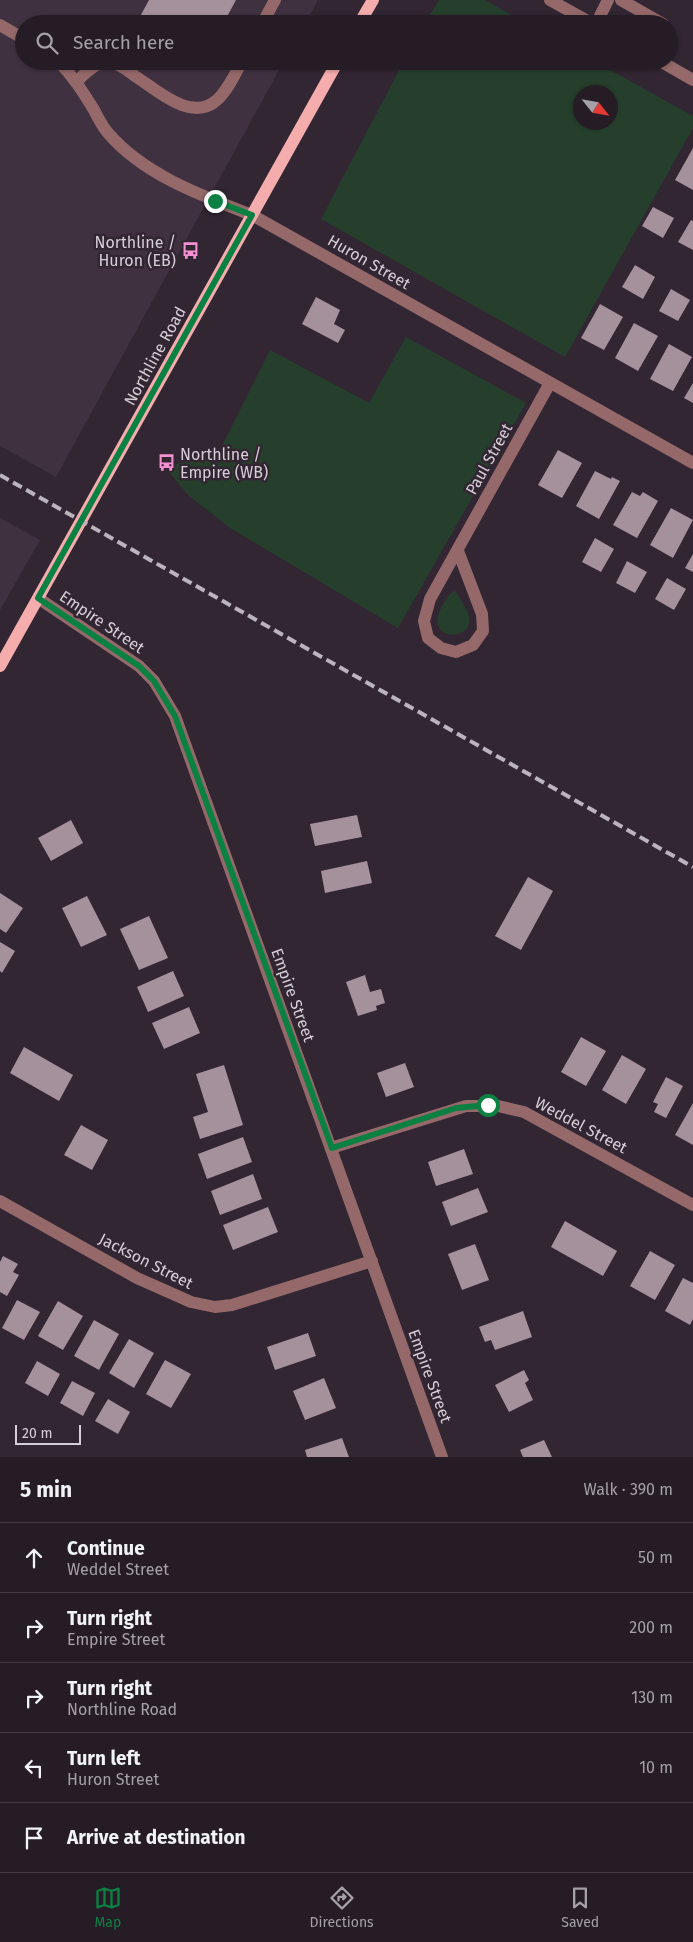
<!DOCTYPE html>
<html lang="en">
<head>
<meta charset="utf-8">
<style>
	:root { --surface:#261c26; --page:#2e252e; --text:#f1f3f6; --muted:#a4a1a7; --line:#423a43; --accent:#0b8043 }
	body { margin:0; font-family:"Fira Sans",sans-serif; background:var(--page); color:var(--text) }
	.compass { position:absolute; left:573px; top:85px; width:45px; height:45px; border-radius:50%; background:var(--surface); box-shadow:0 1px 4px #0004; rotate:121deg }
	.scale { position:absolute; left:15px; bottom:12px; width:66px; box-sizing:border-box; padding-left:5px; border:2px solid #d6cfd7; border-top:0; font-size:14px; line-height:18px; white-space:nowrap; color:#d6cfd7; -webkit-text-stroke:4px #322633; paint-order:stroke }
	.stop { position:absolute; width:15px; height:15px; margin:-11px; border:4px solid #0b8043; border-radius:50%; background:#fff }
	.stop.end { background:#0b8043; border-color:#fff; box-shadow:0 1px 5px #0008 }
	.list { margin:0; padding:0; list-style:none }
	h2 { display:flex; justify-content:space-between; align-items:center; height:65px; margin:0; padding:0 20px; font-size:21px }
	h2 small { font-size:16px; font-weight:400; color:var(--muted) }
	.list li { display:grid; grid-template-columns:32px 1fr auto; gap:15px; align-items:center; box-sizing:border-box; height:70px; padding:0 20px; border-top:1px solid var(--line) }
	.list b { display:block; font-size:19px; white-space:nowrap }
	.list p { margin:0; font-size:16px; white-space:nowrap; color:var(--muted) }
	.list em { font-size:16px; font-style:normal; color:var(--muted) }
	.icon { flex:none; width:28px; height:28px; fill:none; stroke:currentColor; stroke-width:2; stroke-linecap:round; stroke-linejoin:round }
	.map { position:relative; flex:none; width:693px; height:1457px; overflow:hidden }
	.search { position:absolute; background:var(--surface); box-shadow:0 1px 4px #0004; left:15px; right:15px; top:15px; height:55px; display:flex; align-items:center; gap:12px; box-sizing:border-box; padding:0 18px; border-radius:28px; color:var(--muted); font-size:19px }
	.sheet { height:415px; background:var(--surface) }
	nav { display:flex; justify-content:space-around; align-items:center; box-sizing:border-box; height:70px; border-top:1px solid var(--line); background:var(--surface); font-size:14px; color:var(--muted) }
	nav a { display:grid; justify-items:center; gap:2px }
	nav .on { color:var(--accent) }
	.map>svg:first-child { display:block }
	.built { fill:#403141 }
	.green { fill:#263f2c; fill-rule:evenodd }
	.building { fill:#a5919c }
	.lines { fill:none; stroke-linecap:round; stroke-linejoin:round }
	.minor { stroke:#95696a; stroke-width:12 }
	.major { stroke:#f4acad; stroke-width:12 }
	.rail { stroke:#bcb4bd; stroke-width:4; stroke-dasharray:10 5; stroke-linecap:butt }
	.route { stroke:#0b8043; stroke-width:6 }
	.labels { text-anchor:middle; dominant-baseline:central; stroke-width:5; stroke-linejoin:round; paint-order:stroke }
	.poi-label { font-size:16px; fill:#d6cfd7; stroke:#322633; text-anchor:end }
	.street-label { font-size:16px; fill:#d6cfd7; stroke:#322633 }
</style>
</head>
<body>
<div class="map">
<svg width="693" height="1457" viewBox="0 0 693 1457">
	<rect width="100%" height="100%" fill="#322633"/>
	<g class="built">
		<path d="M0,0H318L305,24H24V61H284L56,477L0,446Z"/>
		<path d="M0,518L40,540L0,610Z"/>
	</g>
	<g class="green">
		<path d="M439,0H485L527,24H424Z"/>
		<path d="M404,61H594L693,116V128L565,357L321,219ZM610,92V122H580V92Z"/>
		<path d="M406,337L526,403L398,628L230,528L188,495L166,468L221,448L270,350L369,403Z"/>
		<path d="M454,591L456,592C460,599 465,606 468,613C479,643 421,643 442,606C446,601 448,594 454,591Z"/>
	</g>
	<g class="building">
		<path d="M149,0H236L223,24H136Z"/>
		<path d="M693,148V190L675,180Z"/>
		<path d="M653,207L674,218L663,238L642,226Z"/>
		<path d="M691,220L693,221V250L678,242Z"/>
		<path d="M635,265L655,277L643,299L622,287Z"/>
		<path d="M671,289L690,300L678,321L659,311Z"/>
		<path d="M316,297L340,310L334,324L345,330L338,343L302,324Z"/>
		<path d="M600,304L623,317L604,350L581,338Z"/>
		<path d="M634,323L658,336L638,371L615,358Z"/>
		<path d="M669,344L692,357L673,391L650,379Z"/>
		<path d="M693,383V403L684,398Z"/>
		<path d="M558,450L582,463L562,498L538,485Z"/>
		<path d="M595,471L611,479L612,477L620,481L599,519L576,506Z"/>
		<path d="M632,492L640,496L643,492L658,501L637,538L613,525Z"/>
		<path d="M671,508L693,520L673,558L650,545Z"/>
		<path d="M595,538L614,549L601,572L582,562Z"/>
		<path d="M693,554V572L685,568Z"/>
		<path d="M627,561L647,572L635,593L616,583Z"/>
		<path d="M667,578L686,589L674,610L655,599Z"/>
		<path d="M357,815L362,837L315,846L310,824Z"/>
		<path d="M71,820L83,843L51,861L38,838Z"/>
		<path d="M367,861L372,883L325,893L321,871Z"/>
		<path d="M528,877L553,891L521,950L495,936Z"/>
		<path d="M0,893L23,908L6,933L0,929Z"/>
		<path d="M87,896L107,935L81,947L62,908Z"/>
		<path d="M149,916L168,958L139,970L120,929Z"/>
		<path d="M0,942L15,951L2,973L0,971Z"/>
		<path d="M173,971L184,996L148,1012L137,987Z"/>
		<path d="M365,975L370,992L381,989L385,1003L376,1006L377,1010L358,1016L346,982Z"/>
		<path d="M189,1007L200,1033L164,1049L152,1023Z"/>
		<path d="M581,1037L606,1051L586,1086L561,1072Z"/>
		<path d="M24,1047L73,1075L59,1101L10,1073Z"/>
		<path d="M622,1055L646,1069L626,1104L602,1090Z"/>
		<path d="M405,1063L414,1087L386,1097L377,1073Z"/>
		<path d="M224,1065L243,1125L200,1139L193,1117L208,1112L196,1074Z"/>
		<path d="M666,1077L683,1086L666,1118L654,1112L658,1104L653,1102Z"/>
		<path d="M693,1103V1145L675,1135Z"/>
		<path d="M81,1125L108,1140L92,1170L64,1155Z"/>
		<path d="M243,1137L252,1162L207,1179L198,1154Z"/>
		<path d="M464,1149L473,1174L436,1186L428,1162Z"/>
		<path d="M253,1174L262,1199L220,1215L211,1191Z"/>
		<path d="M478,1188L488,1212L451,1226L442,1202Z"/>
		<path d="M268,1207L278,1232L233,1250L223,1225Z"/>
		<path d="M565,1221L617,1251L603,1276L551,1247Z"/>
		<path d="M475,1244L489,1280L462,1290L448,1254Z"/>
		<path d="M650,1251L675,1265L655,1300L630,1286Z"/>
		<path d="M3,1256L18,1264L13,1272L19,1275L7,1296L0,1292V1262Z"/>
		<path d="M683,1278L693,1283V1319L690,1325L665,1311Z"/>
		<path d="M17,1300L40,1312L24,1340L2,1328Z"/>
		<path d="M58,1301L83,1316L63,1350L38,1336Z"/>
		<path d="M523,1311L532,1337L495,1350L491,1340L485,1342L479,1327Z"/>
		<path d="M94,1320L119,1334L99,1370L74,1356Z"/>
		<path d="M308,1333L316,1356L275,1370L267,1347Z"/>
		<path d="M129,1339L154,1353L134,1388L109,1373Z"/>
		<path d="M165,1360L191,1374L171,1408L146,1394Z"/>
		<path d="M37,1361L60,1374L48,1396L25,1383Z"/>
		<path d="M524,1370L529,1380L525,1383L533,1400L509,1412L495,1385Z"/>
		<path d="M324,1378L336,1408L305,1420L293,1391Z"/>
		<path d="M72,1381L95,1393L83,1416L60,1403Z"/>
		<path d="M108,1399L130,1412L118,1434L95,1421Z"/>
		<path d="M342,1438L349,1457H307L305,1450Z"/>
		<path d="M544,1440L552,1457H523L520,1450Z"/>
	</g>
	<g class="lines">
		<g class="minor">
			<path d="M550,0L593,24"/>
			<path d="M621,0L663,24"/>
			<path d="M262,24L275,0"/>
			<path d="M596,24L608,0"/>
			<path d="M0,25L24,39"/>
			<path d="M58,61C73,76 83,92 94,110C98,118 102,126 108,133C144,175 202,196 252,215L693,463"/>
			<path d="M660,61L693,80"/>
			<path d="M76,82C85,74 95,62 108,62C118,62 128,71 135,76C157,90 191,123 217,100C228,90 235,74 242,61"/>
			<path d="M458,551L482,614L483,631L473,645L456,652L441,648L428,638L424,621L430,599L550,383"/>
			<path d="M38,598L139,666L154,681L175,716L442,1457"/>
			<path d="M331,1148L466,1106H498L524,1112L693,1205"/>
			<path d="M0,1201L137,1278L191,1302L215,1307L232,1305L372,1261"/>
		</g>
		<g class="major">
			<path d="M359,24L373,0"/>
			<path d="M0,666L338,61"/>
		</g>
		<path class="rail" d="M0,475L693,867"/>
	</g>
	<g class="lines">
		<path class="route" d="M215,201L252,215L38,598L139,666L154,681L175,716L332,1148L456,1108L488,1105"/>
	</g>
	<defs>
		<symbol id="bus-bare" viewBox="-9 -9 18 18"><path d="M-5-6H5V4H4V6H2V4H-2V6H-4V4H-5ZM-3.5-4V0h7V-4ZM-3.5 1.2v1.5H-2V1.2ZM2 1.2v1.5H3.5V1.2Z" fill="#f591d3" stroke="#322633" stroke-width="2.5" paint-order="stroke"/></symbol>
	</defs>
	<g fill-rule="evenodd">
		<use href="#bus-bare" x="178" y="238" width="25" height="25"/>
		<use href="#bus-bare" x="154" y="450" width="25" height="25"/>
	</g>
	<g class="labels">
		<g class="poi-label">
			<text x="176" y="242">Northline /<tspan x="176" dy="18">Huron (EB)</tspan></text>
			<text x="180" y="454" text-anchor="start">Northline /<tspan x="180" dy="18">Empire (WB)</tspan></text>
		</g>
		<g class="street-label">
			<text transform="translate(369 262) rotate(30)">Huron Street</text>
			<text transform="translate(155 356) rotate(-61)">Northline Road</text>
			<text transform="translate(489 459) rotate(-61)">Paul Street</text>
			<text transform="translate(102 622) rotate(34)">Empire Street</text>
			<text transform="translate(293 995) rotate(70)">Empire Street</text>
			<text transform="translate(581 1125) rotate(28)">Weddel Street</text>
			<text transform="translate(146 1261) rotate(27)">Jackson Street</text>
			<text transform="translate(430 1376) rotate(70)">Empire Street</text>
		</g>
	</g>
</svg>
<svg class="compass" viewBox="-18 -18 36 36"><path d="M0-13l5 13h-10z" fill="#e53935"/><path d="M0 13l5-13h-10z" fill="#a4a1a7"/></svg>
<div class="scale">20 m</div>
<div class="stop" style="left:488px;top:1105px"></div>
<div class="stop end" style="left:215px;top:201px"></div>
<div class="search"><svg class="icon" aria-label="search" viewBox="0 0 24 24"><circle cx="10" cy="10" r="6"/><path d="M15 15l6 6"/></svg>Search here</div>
</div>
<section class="sheet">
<h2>5 min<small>Walk · 390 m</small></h2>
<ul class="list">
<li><svg class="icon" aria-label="ahead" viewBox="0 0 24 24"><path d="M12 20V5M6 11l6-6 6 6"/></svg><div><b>Continue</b><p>Weddel Street</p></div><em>50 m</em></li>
<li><svg class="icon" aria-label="right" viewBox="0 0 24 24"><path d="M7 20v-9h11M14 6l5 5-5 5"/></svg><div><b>Turn right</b><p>Empire Street</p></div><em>200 m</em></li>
<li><svg class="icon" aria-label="right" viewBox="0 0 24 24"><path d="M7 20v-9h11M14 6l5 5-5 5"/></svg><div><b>Turn right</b><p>Northline Road</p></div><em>130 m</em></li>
<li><svg class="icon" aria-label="left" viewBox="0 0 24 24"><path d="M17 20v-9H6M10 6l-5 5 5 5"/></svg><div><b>Turn left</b><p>Huron Street</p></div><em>10 m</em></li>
<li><svg class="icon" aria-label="arrive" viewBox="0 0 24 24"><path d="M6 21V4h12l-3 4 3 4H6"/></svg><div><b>Arrive at destination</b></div></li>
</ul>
</section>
<nav>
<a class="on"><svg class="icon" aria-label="map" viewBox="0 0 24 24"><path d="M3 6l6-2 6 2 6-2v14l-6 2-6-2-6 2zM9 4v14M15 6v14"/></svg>Map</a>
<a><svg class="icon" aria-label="directions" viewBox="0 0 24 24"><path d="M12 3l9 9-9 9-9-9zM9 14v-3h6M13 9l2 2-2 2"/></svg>Directions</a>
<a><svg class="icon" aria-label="saved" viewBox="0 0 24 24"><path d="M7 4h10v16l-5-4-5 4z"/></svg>Saved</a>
</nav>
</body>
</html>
